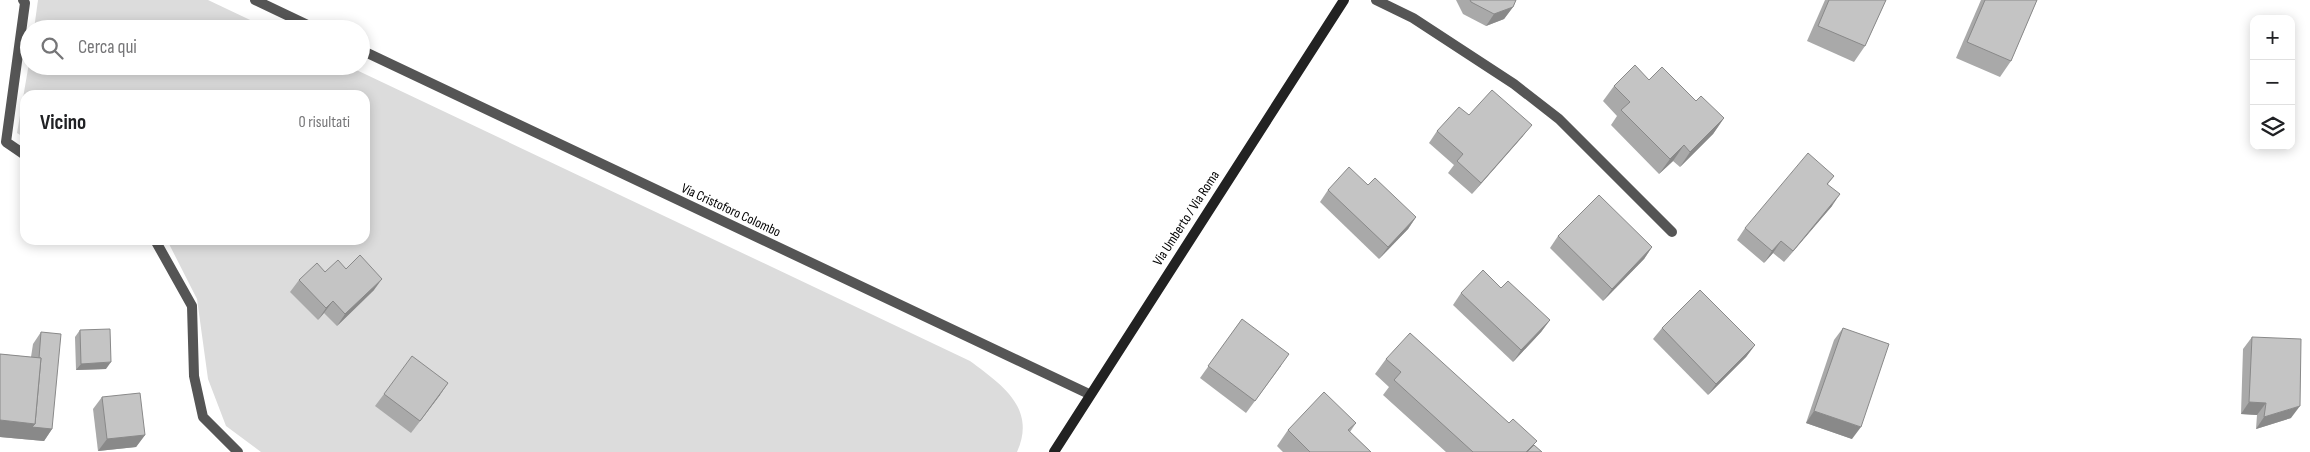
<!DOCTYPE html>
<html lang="it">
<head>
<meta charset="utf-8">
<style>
	:root { --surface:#fff; --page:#f6f6f6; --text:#202124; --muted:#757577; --line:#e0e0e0 }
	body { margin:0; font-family:"Sofia Sans Condensed",sans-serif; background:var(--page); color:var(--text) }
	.controls { position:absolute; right:15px; top:15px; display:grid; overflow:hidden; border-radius:10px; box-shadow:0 2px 12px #0003 }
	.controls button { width:45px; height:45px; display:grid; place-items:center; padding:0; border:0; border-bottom:1px solid var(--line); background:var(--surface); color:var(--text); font:25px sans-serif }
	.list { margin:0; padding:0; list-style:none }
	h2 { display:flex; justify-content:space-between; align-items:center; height:65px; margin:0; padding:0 20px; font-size:21px }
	h2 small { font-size:16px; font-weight:400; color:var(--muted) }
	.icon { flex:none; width:28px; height:28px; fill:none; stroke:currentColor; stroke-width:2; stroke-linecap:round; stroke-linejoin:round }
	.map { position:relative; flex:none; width:2310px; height:452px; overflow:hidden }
	.search { position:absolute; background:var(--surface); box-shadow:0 2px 12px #0003; left:20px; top:20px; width:350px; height:55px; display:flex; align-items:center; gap:12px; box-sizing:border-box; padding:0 18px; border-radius:28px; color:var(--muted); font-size:19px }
	.panel { position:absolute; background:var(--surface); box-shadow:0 2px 12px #0003; left:20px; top:90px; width:350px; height:155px; border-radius:15px }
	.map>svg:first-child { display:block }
	.grass { fill:#dcdcdc }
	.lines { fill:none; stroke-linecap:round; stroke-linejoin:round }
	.service { stroke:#555; stroke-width:10 }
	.minor { stroke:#555; stroke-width:10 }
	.tertiary { stroke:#555; stroke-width:10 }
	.secondary { stroke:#222; stroke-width:10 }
	.wall { fill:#a9a9a9 }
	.shaded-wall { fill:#898989 }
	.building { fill:#c4c4c4; stroke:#898989 }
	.labels { text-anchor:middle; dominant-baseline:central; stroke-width:4; stroke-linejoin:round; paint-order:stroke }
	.street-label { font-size:14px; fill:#000; stroke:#fff }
</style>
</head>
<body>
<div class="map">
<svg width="2310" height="452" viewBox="0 0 2310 452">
	<rect width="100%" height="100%" fill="#fff"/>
	<g class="grass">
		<path d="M38,0H208L269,29H34Z"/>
		<path d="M29,63V66H348L970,361C1001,384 1037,408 1017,452H261L226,426L208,379L197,299L167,240H365V95H25V138L17,133Z"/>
	</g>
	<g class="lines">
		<path class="service" d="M1376,0L1413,18L1514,84L1559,119L1672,232"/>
		<g class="minor">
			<path d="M23,0L25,3L6,142L25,155"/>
			<path d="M155,240L192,306L194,376L203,417L238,452"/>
		</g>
		<g class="tertiary">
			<path d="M255,0L316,29"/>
			<path d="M361,50L1089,394"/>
		</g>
		<path class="secondary" d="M1054,452L1344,0"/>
	</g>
	<g class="wall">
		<path d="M1456,0H1516L1513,7L1504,19L1486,26L1463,14Z"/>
		<path d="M1825,0H1886L1865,46L1854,62L1807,41Z"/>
		<path d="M1981,0H2037L2011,61L2000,77L1956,58Z"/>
		<path d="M1649,80L1696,101L1724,118L1713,134L1680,167L1673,161L1659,174L1611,125L1617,116L1603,101L1614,86Z"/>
		<path d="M1469,115L1523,136L1472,194L1448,173L1454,165L1429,143L1437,131Z"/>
		<path d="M1834,176L1828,184L1832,206L1784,262L1773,253L1764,263L1737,240L1745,228Z"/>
		<path d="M1368,185L1416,217L1408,229L1379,259L1320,202L1328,190Z"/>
		<path d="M1558,236L1652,247L1644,259L1603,301L1550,248Z"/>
		<path d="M346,269L374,290L337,326L324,313L318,320L290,292L299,280L325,272Z"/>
		<path d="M1501,288L1550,320L1541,332L1513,362L1453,305L1461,293Z"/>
		<path d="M1242,319L1281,366L1246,413L1200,378Z"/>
		<path d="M1662,328L1755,345L1746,357L1708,395L1653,339Z"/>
		<path d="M1843,328L1852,439L1806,423L1834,340Z"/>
		<path d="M80,330L106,369L76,370L75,337Z"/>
		<path d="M41,332L52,429L44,441L0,437V354L31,357L33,344Z"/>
		<path d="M2252,337L2291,418L2256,429L2257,415L2241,414L2243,349Z"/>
		<path d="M1386,359L1509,423L1542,452H1446L1383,395L1389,387L1375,374Z"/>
		<path d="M384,394L440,395L411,433L375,406Z"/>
		<path d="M102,397L145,435L136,447L98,451L93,409Z"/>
		<path d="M1356,423L1350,432L1371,452H1283L1277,446L1288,430Z"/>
	</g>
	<g class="shaded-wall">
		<path d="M1513,7L1504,19L1486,26L1494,14Z"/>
		<path d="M1724,118L1713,134L1680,167L1690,152Z"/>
		<path d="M1532,125L1523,136L1472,194L1481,183Z"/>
		<path d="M1684,145L1673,161L1659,174L1670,159Z"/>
		<path d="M1840,194L1832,206L1784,262L1793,251Z"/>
		<path d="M1416,217L1408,229L1379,259L1388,247Z"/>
		<path d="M1781,241L1773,253L1764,263L1772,251Z"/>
		<path d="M1652,247L1644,259L1603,301L1612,289Z"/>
		<path d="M382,279L374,290L337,326L345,314Z"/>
		<path d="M333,301L324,313L318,320L326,308Z"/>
		<path d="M1550,320L1541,332L1513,362L1521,350Z"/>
		<path d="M1755,345L1746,357L1708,395L1716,384Z"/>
		<path d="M111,362L106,369L76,370L81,364Z"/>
		<path d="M448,383L440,395L411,433L420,421Z"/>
		<path d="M2249,402L2266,403L2257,415L2241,414Z"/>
		<path d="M2300,406L2291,418L2256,429L2264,417Z"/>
		<path d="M1814,411L1861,427L1852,439L1806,423Z"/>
		<path d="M0,420L35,424L52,429L44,441L0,437Z"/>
		<path d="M145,435L136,447L98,451L107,439Z"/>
	</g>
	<g class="building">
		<path d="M1470,0H1516L1513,7L1494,14L1471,2Z"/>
		<path d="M1829,0H1886L1865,46L1818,26Z"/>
		<path d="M1985,0H2037L2011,61L1967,42Z"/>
		<path d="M1635,65L1649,80L1662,67L1696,101L1701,96L1724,118L1690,152L1684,145L1670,159L1621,110L1630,102L1614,86Z"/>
		<path d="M1492,90L1532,125L1481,183L1457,161L1463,154L1437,131L1459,107L1469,115Z"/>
		<path d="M1808,153L1834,176L1827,184L1840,194L1793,251L1781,241L1772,251L1745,228Z"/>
		<path d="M1349,167L1368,185L1375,178L1416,217L1388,247L1328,190Z"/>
		<path d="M1599,195L1652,247L1612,289L1558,236Z"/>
		<path d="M360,255L382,279L345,314L333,301L326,308L299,280L317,263L325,272L338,260L346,269Z"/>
		<path d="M1483,270L1501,288L1508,281L1550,320L1521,350L1461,293Z"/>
		<path d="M1700,290L1755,345L1716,384L1662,328Z"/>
		<path d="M1242,319L1289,354L1255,401L1208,366Z"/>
		<path d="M1843,328L1889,344L1861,427L1814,411Z"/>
		<path d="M110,329L111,362L81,364L80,330Z"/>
		<path d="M41,332L61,334L52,429L32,427L35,424L41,358H39Z"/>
		<path d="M1410,333L1509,423L1513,419L1537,441L1526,452H1473L1394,380L1401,372L1386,359Z"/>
		<path d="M2252,337L2301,339L2300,406L2264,417L2266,403L2249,402Z"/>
		<path d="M0,354L41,358L35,424L0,420Z"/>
		<path d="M412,356L448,383L420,421L384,394Z"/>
		<path d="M1324,392L1356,423L1348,430L1371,452H1310L1288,430Z"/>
		<path d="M140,393L145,435L107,439L102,397Z"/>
		<path d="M1534,445L1542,452H1527Z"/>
	</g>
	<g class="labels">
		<g class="street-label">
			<text transform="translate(731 210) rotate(25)">Via Cristoforo Colombo</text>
			<text transform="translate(1186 218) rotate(-57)">Via Umberto / Via Roma</text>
		</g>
	</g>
</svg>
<div class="controls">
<button>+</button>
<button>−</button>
<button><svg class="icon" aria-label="layers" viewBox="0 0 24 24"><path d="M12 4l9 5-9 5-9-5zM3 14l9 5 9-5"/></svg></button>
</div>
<div class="search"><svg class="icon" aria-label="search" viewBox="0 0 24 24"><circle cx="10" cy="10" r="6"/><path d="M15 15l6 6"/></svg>Cerca qui</div>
<section class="panel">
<h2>Vicino<small>0 risultati</small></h2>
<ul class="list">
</ul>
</section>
</div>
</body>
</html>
